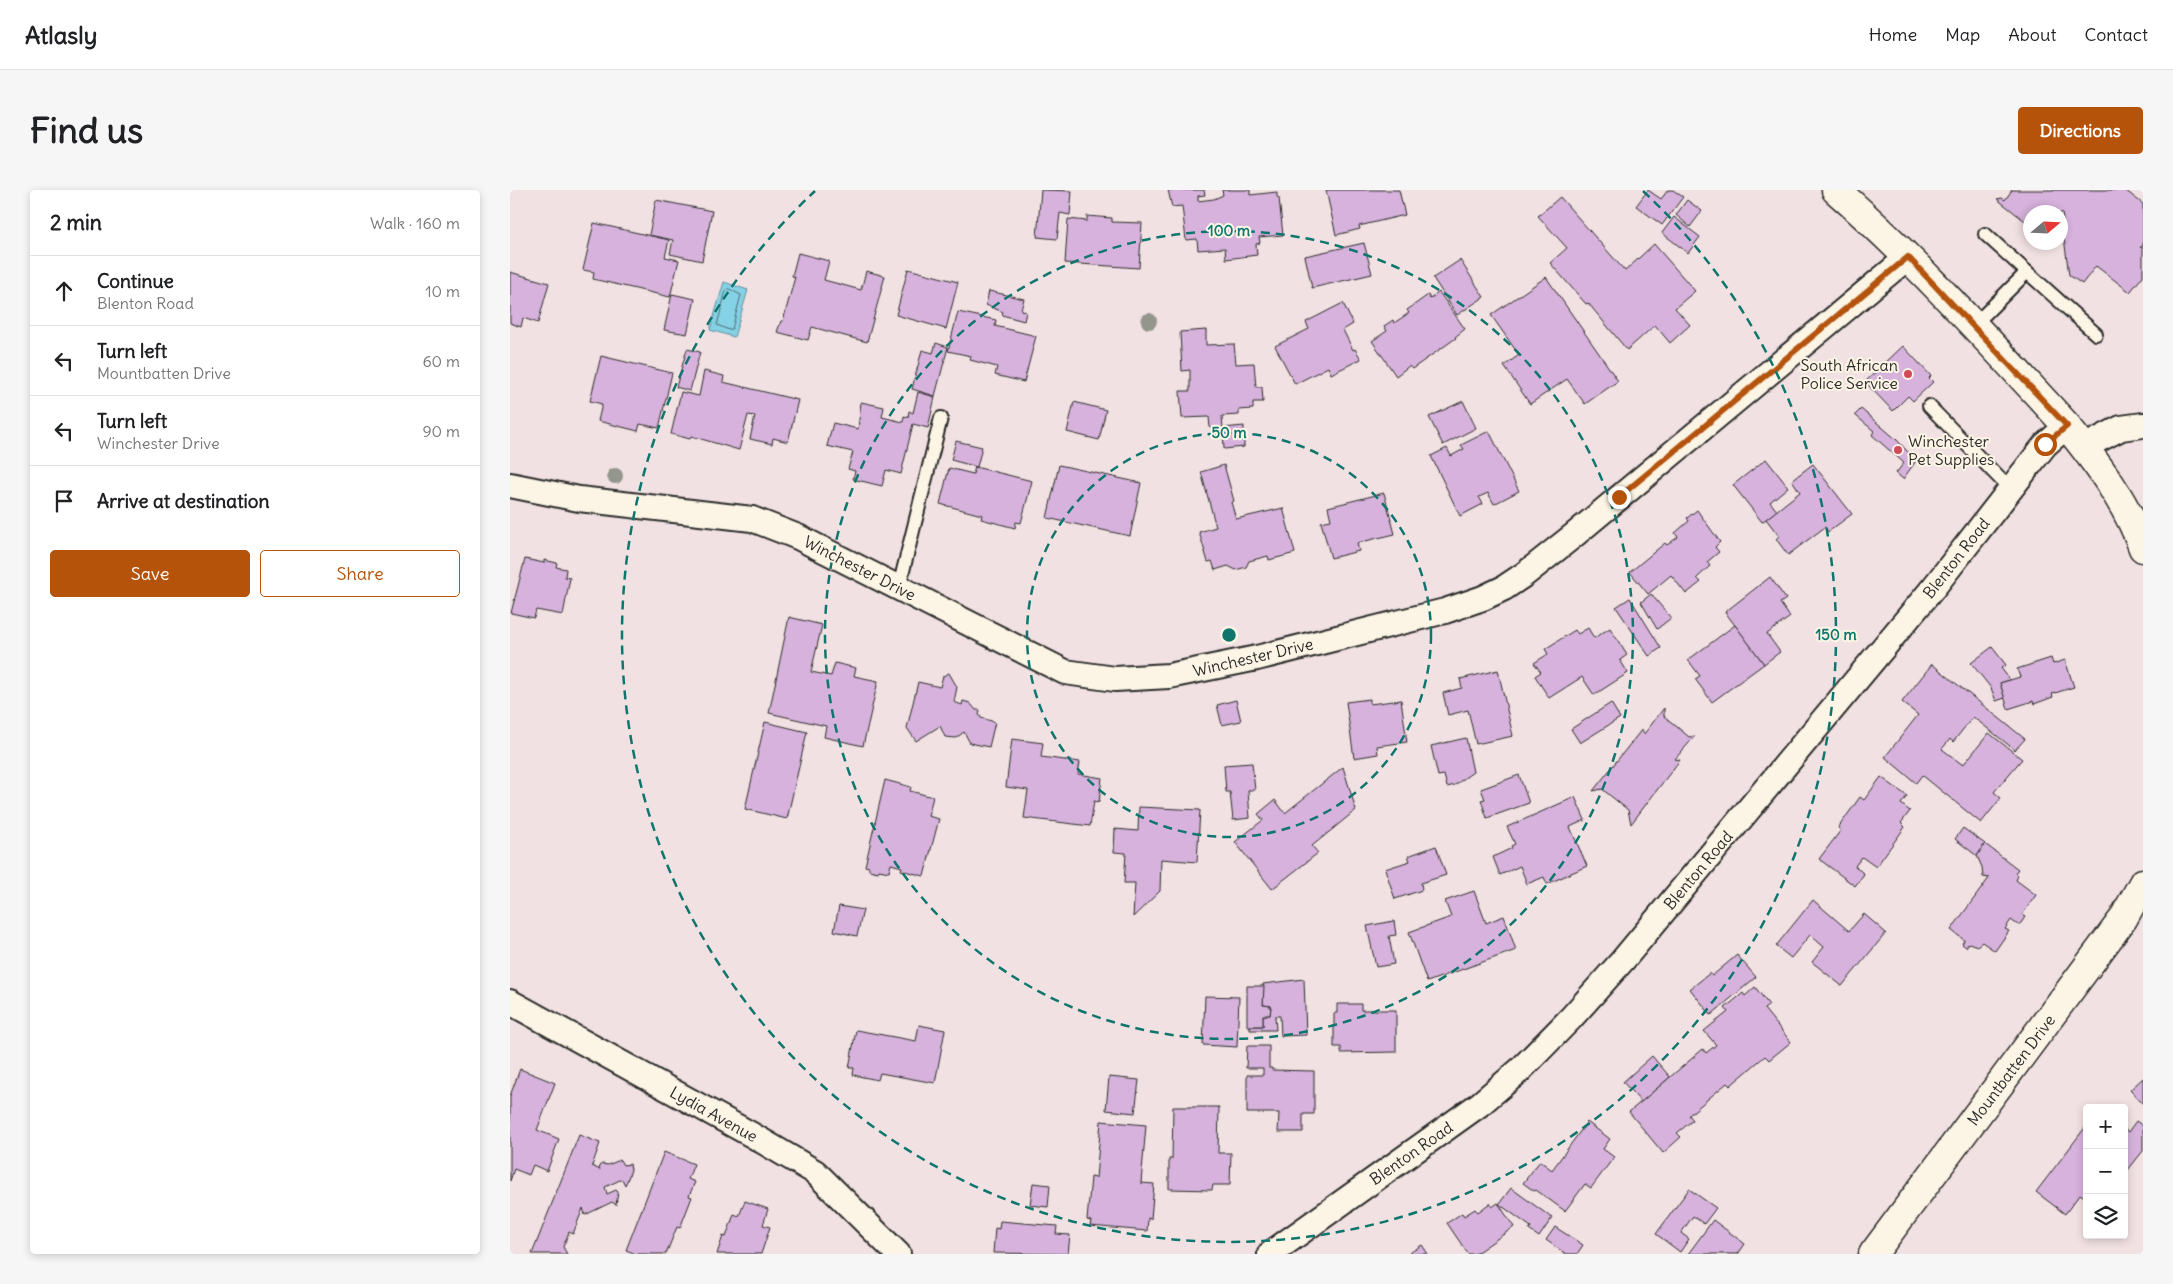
<!DOCTYPE html>
<html lang="en">
<head>
<meta charset="utf-8">
<style>
	:root { --surface:#fff; --page:#f6f6f6; --text:#202124; --muted:#757577; --line:#e0e0e0; --accent:#b45309 }
	body { margin:0; font-family:Delius,sans-serif; background:var(--page); color:var(--text) }
	.controls { position:absolute; right:15px; bottom:15px; display:grid; overflow:hidden; border-radius:5px; box-shadow:0 2px 8px #0003 }
	.controls button { width:45px; height:45px; display:grid; place-items:center; padding:0; border:0; border-bottom:1px solid var(--line); background:var(--surface); color:var(--text); font:25px sans-serif }
	.compass { position:absolute; left:1513px; top:15px; width:45px; height:45px; border-radius:50%; background:var(--surface); box-shadow:0 2px 8px #0003; rotate:71deg }
	.stop { position:absolute; width:15px; height:15px; margin:-11px; border:4px solid #b45309; border-radius:50%; background:#fff }
	.stop.end { background:#b45309; border-color:#fff; box-shadow:0 1px 5px #0008 }
	.list { margin:0; padding:0; list-style:none }
	h2 { display:flex; justify-content:space-between; align-items:center; height:65px; margin:0; padding:0 20px; font-size:21px }
	h2 small { font-size:16px; font-weight:400; color:var(--muted) }
	.list li { display:grid; grid-template-columns:32px 1fr auto; gap:15px; align-items:center; box-sizing:border-box; height:70px; padding:0 20px; border-top:1px solid var(--line) }
	.list b { display:block; font-size:19px; white-space:nowrap }
	.list p { margin:0; font-size:16px; white-space:nowrap; color:var(--muted) }
	.list em { font-size:16px; font-style:normal; color:var(--muted) }
	.actions { display:flex; gap:10px; padding:15px 20px }
	.actions a { flex:1; padding:11px 0; border:1px solid var(--accent); border-radius:5px; text-align:center; font-size:18px; color:var(--accent) }
	.actions .main { background:var(--accent); color:#fff }
	.icon { flex:none; width:28px; height:28px; fill:none; stroke:currentColor; stroke-width:2; stroke-linecap:round; stroke-linejoin:round }
	.map { position:relative; flex:none; width:1633px; height:1064px; overflow:hidden; border-radius:5px }
	header { display:flex; align-items:center; gap:30px; box-sizing:border-box; height:70px; padding:0 25px; background:var(--surface); border-bottom:1px solid var(--line) }
	header strong { font-size:24px }
	nav { display:flex; gap:28px; margin-inline-start:auto; font-size:18px }
	.intro { display:flex; align-items:center; justify-content:space-between; box-sizing:border-box; height:120px; padding:0 30px }
	h1 { margin:0; font-size:35px }
	.button { padding:12px 22px; border-radius:5px; background:var(--accent); color:#fff; font-size:18px; font-weight:700 }
	main { display:flex; gap:30px; padding:0 30px }
	aside { flex:1; background:var(--surface); border-radius:5px; box-shadow:0 2px 8px #0003 }
	.map>svg:first-child { display:block }
	.water { fill:#85d1e5; stroke:#618f9b }
	.lines { fill:none; stroke-linecap:round; stroke-linejoin:round }
	.shore { stroke:#4f6d75; stroke-width:1 }
	.building { fill:#d6b2dc; stroke:#2b2b2b }
	.service-casing { stroke:#2b2b2b; stroke-width:16 }
	.minor-casing { stroke:#2b2b2b; stroke-width:28 }
	.secondary-casing { stroke:#2b2b2b; stroke-width:31 }
	.service { stroke:#fcf5e5; stroke-width:12 }
	.minor { stroke:#fcf5e5; stroke-width:24 }
	.secondary { stroke:#fcf5e5; stroke-width:28 }
	.tree { fill:#94968e }
	.route { stroke:#b45309; stroke-width:6 }
	.ring { fill:none; stroke:#0f766e; stroke-width:2.5; stroke-dasharray:9 6 }
	.poi-dot { fill:#d1495b; stroke:#fcf5e5; stroke-width:2 }
	.labels { text-anchor:middle; dominant-baseline:central; stroke-width:4; stroke-linejoin:round; paint-order:stroke }
	.poi-label { font-size:16px; fill:#2b2b2b; stroke:#fcf5e5; text-anchor:end }
	.street-label { font-size:16px; fill:#2b2b2b; stroke:#fcf5e5 }
	.centre { fill:#0f766e; stroke:#fcf5e5; stroke-width:2.5 }
	.ring-label { font-size:15px; text-anchor:middle; font-weight:bold; fill:#0f766e; stroke:#fcf5e5; stroke-width:4; stroke-linejoin:round; paint-order:stroke }
</style>
</head>
<body>
<header>
<strong>Atlasly</strong>
<nav><a>Home</a><a>Map</a><a>About</a><a>Contact</a></nav>
</header>
<div class="intro"><h1>Find us</h1><a class="button">Directions</a></div>
<main>
<aside>
<h2>2 min<small>Walk · 160 m</small></h2>
<ul class="list">
<li><svg class="icon" aria-label="ahead" viewBox="0 0 24 24"><path d="M12 20V5M6 11l6-6 6 6"/></svg><div><b>Continue</b><p>Blenton Road</p></div><em>10 m</em></li>
<li><svg class="icon" aria-label="left" viewBox="0 0 24 24"><path d="M17 20v-9H6M10 6l-5 5 5 5"/></svg><div><b>Turn left</b><p>Mountbatten Drive</p></div><em>60 m</em></li>
<li><svg class="icon" aria-label="left" viewBox="0 0 24 24"><path d="M17 20v-9H6M10 6l-5 5 5 5"/></svg><div><b>Turn left</b><p>Winchester Drive</p></div><em>90 m</em></li>
<li><svg class="icon" aria-label="arrive" viewBox="0 0 24 24"><path d="M6 21V4h12l-3 4 3 4H6"/></svg><div><b>Arrive at destination</b></div></li>
</ul>
<div class="actions"><a class="main">Save</a><a>Share</a></div>
</aside>
<div class="map">
<svg width="1633" height="1064" viewBox="0 0 1633 1064">
	<rect width="100%" height="100%" fill="#f1e1e2"/>
	<filter id="ink" filterUnits="userSpaceOnUse"><feTurbulence type="fractalNoise" baseFrequency=".02" numOctaves="2"/><feDisplacementMap in="SourceGraphic" scale="10" xChannelSelector="R" yChannelSelector="G"/><feConvolveMatrix kernelMatrix="1 2 1 2 8 2 1 2 1" color-interpolation-filters="sRGB"/></filter>
	<g filter="url(#ink)">
		<path class="water" d="M214,92L238,100L224,147L200,140Z"/>
		<g class="lines">
			<path class="shore" d="M219,99L231,105L222,139L219,140L207,135L216,101Z"/>
		</g>
		<g class="building">
			<path d="M531,0L562,1L560,25L550,23L547,49L527,47Z"/>
			<path d="M658,0H694L695,5L688,6V11L704,9L713,5L712,0H740V5L767,2V7L769,8L773,45L749,47L750,53L746,54L747,65L716,69L715,58L688,60L687,49L676,50L672,16L662,17Z"/>
			<path d="M816,0H889L895,25L849,36L850,39L826,45Z"/>
			<path d="M1138,0L1151,9L1158,0H1163L1173,7L1152,35L1126,16Z"/>
			<path d="M1502,0H1615L1633,14V57H1630L1633,59V86L1620,102L1586,76L1572,94L1559,85L1554,48L1550,45V34L1553,31L1552,22L1550,24L1520,22V35L1487,9L1492,8L1495,10Z"/>
			<path d="M1050,7L1115,81L1144,54L1185,101L1165,118L1180,135L1160,153L1145,135L1117,160L1078,113L1076,114L1040,73L1057,58L1028,26Z"/>
			<path d="M146,10L202,21L192,71L160,64L163,50L139,45Z"/>
			<path d="M1177,10L1192,21L1180,37L1166,25Z"/>
			<path d="M577,26L602,28V32L632,33L629,78L555,73L558,29L577,31Z"/>
			<path d="M1164,27L1190,47L1178,63L1152,43Z"/>
			<path d="M84,33L159,50L155,67L169,70L160,107L83,89L84,82L73,80Z"/>
			<path d="M854,53L862,84L802,98L795,66Z"/>
			<path d="M288,63L319,71L314,90L351,100L356,81L375,86L357,152L302,137L298,150L267,142L271,131H273L285,87L282,86Z"/>
			<path d="M950,70L974,107L947,125L923,88Z"/>
			<path d="M398,79L448,92L436,139L386,125Z"/>
			<path d="M0,82L39,93L28,133L13,128L11,137L0,133Z"/>
			<path d="M1036,87L1108,191L1075,214L1057,189L1020,214L994,176L1009,165L981,125Z"/>
			<path d="M479,101L514,109L511,120L516,122L514,131L492,125L493,122L476,115Z"/>
			<path d="M929,102L955,139L945,147L946,148L902,179L899,176L886,186L862,151L877,141L874,136L883,130L884,133L899,123L897,120L918,105L920,109Z"/>
			<path d="M162,104L185,109L177,144L154,140Z"/>
			<path d="M833,113L843,134L833,140L843,160L845,159L851,169L821,184L818,177L785,194L765,156L799,139L796,132Z"/>
			<path d="M448,122L486,130L485,136L526,146L514,192L485,185L487,177L460,170L461,166L438,161Z"/>
			<path d="M696,140V155L724,154L726,174L744,173L746,197H752L753,212H743V219L729,220V225L712,226L713,238H700L699,227L672,228L670,201H680V180L672,181L670,142Z"/>
			<path d="M426,153L438,157L425,206L402,199L412,160L423,163Z"/>
			<path d="M1393,156L1421,186L1419,188L1423,192L1403,211L1398,206L1383,221L1355,192Z"/>
			<path d="M177,159L190,162L180,201L166,197Z"/>
			<path d="M91,166L162,183L149,238L130,234L128,241L88,231L92,214L80,211Z"/>
			<path d="M194,181L214,186L213,192L288,210L278,252L263,248L262,254L240,249L245,226L238,225L229,260L181,246L180,249L161,244L171,202L189,206Z"/>
			<path d="M408,202L425,207L418,238L403,234L391,284L376,280L372,296L343,289L345,281L338,279L343,262L317,256L323,233L348,239L351,212L374,217L372,227L393,232L394,226L398,227L399,221L403,223Z"/>
			<path d="M953,211L966,238L933,255L919,227Z"/>
			<path d="M564,212L596,220L589,250L557,242Z"/>
			<path d="M1351,219L1387,250L1406,271L1393,289L1386,283L1394,273L1362,245L1364,241L1345,225Z"/>
			<path d="M734,236V257L714,259L713,238Z"/>
			<path d="M979,241L1009,301L984,314L978,303L969,307L973,314L950,326L921,266L937,258L941,266L954,259L951,255Z"/>
			<path d="M446,251L472,257L467,277L441,270Z"/>
			<path d="M1256,269L1278,297L1260,312L1267,321L1252,332L1223,295Z"/>
			<path d="M1303,274L1342,324L1318,342L1315,337L1278,365L1266,349L1269,346L1256,329L1290,302L1282,290Z"/>
			<path d="M549,275L631,293L620,346L537,328Z"/>
			<path d="M714,275L724,311L721,312L726,329L773,318L785,363L759,370L758,366L739,371L736,377L726,380L718,376L705,380L702,371L698,372L689,342L706,337L691,282Z"/>
			<path d="M465,277L522,291L511,333L506,332L505,338L471,329L472,325L430,314L439,278L463,284Z"/>
			<path d="M874,303L885,344L847,353L849,361L821,368L811,332L821,330L818,317Z"/>
			<path d="M1187,320L1210,352L1205,357L1209,362L1197,372L1200,376L1187,388L1191,392L1176,404L1161,385L1138,404L1120,382L1155,353L1157,355L1168,347L1165,343L1179,331L1177,328Z"/>
			<path d="M15,369L34,373V370L47,373L46,377L56,379L55,387L60,388L53,425L26,420L24,428L1,423Z"/>
			<path d="M1260,387L1276,409L1270,413L1280,427L1257,444L1270,462L1254,474L1215,422Z"/>
			<path d="M1141,404L1161,428L1147,439L1131,412Z"/>
			<path d="M1120,408L1151,458L1139,466L1106,417Z"/>
			<path d="M279,427L312,435L301,482L321,486L325,473L346,478L344,486L368,491L353,556L314,547L316,536L259,523Z"/>
			<path d="M1225,435L1254,474L1202,512L1185,489L1190,486L1178,470Z"/>
			<path d="M1078,438L1084,448L1100,438L1117,465L1110,470L1118,483L1084,505L1072,487L1039,508L1025,486L1031,482L1024,473L1038,464L1035,459L1065,440L1068,444Z"/>
			<path d="M1482,457L1496,475L1491,478L1500,490L1490,493L1495,508L1486,511L1481,498L1461,473Z"/>
			<path d="M1541,468L1543,474L1555,470L1564,497L1542,504L1543,507L1524,514L1523,511L1498,519L1490,493L1510,487L1507,479Z"/>
			<path d="M1422,474L1515,549L1505,560L1463,527L1443,552L1440,549L1432,559L1453,575L1479,543L1512,569L1484,602L1491,608L1471,633L1412,585L1406,593L1375,567L1408,525L1392,512Z"/>
			<path d="M988,480L1003,546L966,554L958,520L938,525L933,503L952,498L950,489Z"/>
			<path d="M439,483L447,497L444,512L452,515L453,511L460,513L466,520H470L469,524L471,528L485,532L479,557L460,553L454,542L446,548L435,547L430,536L406,551L397,538L408,492L430,497L433,486Z"/>
			<path d="M860,509V514L891,510L897,552L867,556L868,564L844,568L836,512Z"/>
			<path d="M726,510L731,531L712,535L707,515Z"/>
			<path d="M1101,513L1110,528L1070,553L1061,539Z"/>
			<path d="M1154,518V526L1179,547L1185,546L1165,569L1170,570L1121,634L1118,620L1092,599L1083,601L1132,539L1134,544Z"/>
			<path d="M255,532L297,542L277,629L235,619Z"/>
			<path d="M956,548L963,582L945,595L937,597L934,585L928,586L921,556Z"/>
			<path d="M502,549L533,553L531,567L570,572L568,584L592,588L589,612L584,611L580,636L514,628L518,600L496,597Z"/>
			<path d="M742,573L745,600H738L740,628L723,630L720,602H716L714,575Z"/>
			<path d="M833,577L846,620L802,656L808,663L762,699L725,652L753,630L748,624L765,610L775,623Z"/>
			<path d="M1009,585L1019,613L977,628L971,610L975,609L971,599Z"/>
			<path d="M1371,587L1397,606L1391,614L1400,621L1391,633L1395,637L1366,677L1352,667L1345,676L1354,684L1345,696L1309,669L1331,640L1328,638L1350,607L1354,610Z"/>
			<path d="M375,590L401,597L400,601L423,607L418,626L429,629L414,686L391,680L392,677L381,674L379,682L369,680L368,682L359,680V677L355,676Z"/>
			<path d="M1065,607L1075,630L1060,637L1077,676L1037,694L1034,687L1017,694L1010,676L990,685L983,667L1002,658L1001,656L1005,654L997,637Z"/>
			<path d="M629,617L690,620L687,672L651,669L650,701L623,727L625,693H614L616,663L604,662L605,639L628,641Z"/>
			<path d="M1453,638L1475,654L1467,666L1445,649Z"/>
			<path d="M1475,654L1508,679L1505,683L1508,686L1506,690L1526,705L1512,725L1515,727L1511,733L1508,735L1501,730L1495,739L1499,741L1485,761L1472,752L1467,756L1459,753L1456,757L1452,754L1454,750L1441,740L1479,688L1473,687L1472,677L1467,666Z"/>
			<path d="M926,656L936,685L911,693L912,700L885,709L875,679L900,671L898,666Z"/>
			<path d="M964,701L976,733L994,726L1006,760L917,792L899,742L941,727L935,711Z"/>
			<path d="M1303,710L1339,741L1354,724L1376,743L1332,796L1302,772L1314,757L1300,745L1281,768L1266,756Z"/>
			<path d="M329,716L353,720L347,746L324,741Z"/>
			<path d="M884,731L886,745L879,746L884,774L866,777L857,736Z"/>
			<path d="M1227,765L1246,787L1201,825L1180,799L1200,783L1202,786Z"/>
			<path d="M794,789L796,845L771,846L770,826H765L766,840H740V836H753V825H760L761,816L753,815V794Z"/>
			<path d="M737,796H754L753,815L761,816L760,825H753V836H737Z"/>
			<path d="M1245,797L1259,815L1254,819L1281,852L1259,870L1255,866L1220,896L1217,893L1179,925L1183,930L1167,943L1171,947L1153,963L1119,922L1193,859L1196,863L1206,855L1194,841L1218,822L1215,818L1233,803L1235,806Z"/>
			<path d="M695,806L729,807L727,857L693,855Z"/>
			<path d="M827,814H851V820H886V862L831,863V857H824V823H827Z"/>
			<path d="M409,835L435,840L425,893L370,883L368,890L343,885L344,878H339L346,840L406,851Z"/>
			<path d="M737,856H759V878H762V880L804,881V924H793V942H768L769,923H737V885H753V878H736Z"/>
			<path d="M1142,866L1160,887L1131,912L1113,892Z"/>
			<path d="M10,879L45,893L27,940L49,949L37,981L23,975L19,985L4,979L0,991V906Z"/>
			<path d="M599,887L629,890L625,923L596,920Z"/>
			<path d="M1633,888V914L1620,900Z"/>
			<path d="M663,917H709L708,963H721L720,995H703L702,1000L659,999V969H662Z"/>
			<path d="M591,931L636,935L631,993L644,994L641,1029L638,1028L637,1041L580,1036L581,1031L577,1030L581,987L586,988Z"/>
			<path d="M1626,931L1633,936V961L1614,985V939L1618,942Z"/>
			<path d="M1077,932L1100,949L1093,959L1104,967L1081,998L1075,994L1055,1021L1026,1000L1024,1001L1013,993L1030,971L1042,980Z"/>
			<path d="M1577,935V1009L1570,1004L1555,1024L1526,1002Z"/>
			<path d="M69,945L90,953L82,976L90,980L89,976L92,974L98,975L110,970L113,975L120,974L121,980L117,991L115,995L112,989L95,997L97,1004L106,1000L108,1002L106,1015L102,1012L75,1025L73,1018L63,1044L59,1042L53,1057L57,1064H22Z"/>
			<path d="M154,962L184,974L178,989L185,992L179,1006L182,1007L170,1038L167,1037L156,1064H126L116,1060Z"/>
			<path d="M523,993L540,995L538,1017L520,1015Z"/>
			<path d="M1001,998L1042,1028L1029,1047L1019,1040L1021,1037L989,1014Z"/>
			<path d="M1179,999L1206,1018L1194,1034L1183,1026L1171,1043L1179,1049L1170,1062L1146,1044Z"/>
			<path d="M235,1011L258,1019L253,1035L260,1037L251,1064H207L213,1046L216,1047L224,1024L229,1026Z"/>
			<path d="M980,1013L982,1017L988,1013L1004,1037L965,1064H958L937,1033L952,1023L954,1026L965,1019L968,1022Z"/>
			<path d="M1203,1030L1235,1054L1228,1064H1178Z"/>
			<path d="M490,1031L547,1036L546,1044L560,1045L558,1064L483,1063L485,1038L489,1039Z"/>
			<path d="M1045,1037L1073,1055L1067,1064H1056L1036,1050Z"/>
			<path d="M912,1055L918,1064H898Z"/>
		</g>
		<g class="lines">
			<defs>
				<g id="service">
					<path d="M1517,82L1586,144"/>
					<path d="M1464,135L1517,82L1475,44"/>
					<path d="M1419,216L1500,299"/>
					<path d="M389,397L431,228"/>
				</g>
				<g id="minor">
					<path d="M1574,257L1611,238L1633,235"/>
					<path d="M0,295L69,309L242,329L288,347L555,482L605,489L659,486L747,468L935,421L973,408L994,398L1015,384L1063,346L1398,67"/>
					<path d="M0,812L242,945L305,982L388,1064"/>
					<path d="M760,1064L970,914L1010,880L1061,828L1113,770L1424,397L1535,255L1557,236"/>
				</g>
				<g id="secondary">
					<path d="M1326,0C1409,73 1482,155 1557,236C1587,273 1617,313 1633,358"/>
					<path d="M1363,1064L1613,729L1633,693"/>
				</g>
			</defs>
			<use href="#service" class="service-casing"/>
			<use href="#minor" class="minor-casing"/>
			<use href="#secondary" class="secondary-casing"/>
			<use href="#service" class="service"/>
			<use href="#minor" class="minor"/>
			<use href="#secondary" class="secondary"/>
		</g>
		<g class="tree">
			<circle cx="639" cy="131" r="8"/>
			<circle cx="105" cy="286" r="8"/>
		</g>
	</g>
	<g class="lines" filter="url(#ink)">
		<path class="route" d="M1109,307L1398,67L1557,236L1535,254"/>
	</g>
	<g class="ring">
		<circle cx="719" cy="445" r="202"/>
		<circle cx="719" cy="445" r="404"/>
		<path d="M1133 1A607 607 0 1 1 305 1"/>
	</g>
	<g class="poi-dot">
		<circle cx="1398" cy="184" r="5"/>
		<circle cx="1388" cy="260" r="5"/>
	</g>
	<g class="labels">
		<g class="poi-label">
			<text x="1388" y="175">South African<tspan x="1388" dy="18">Police Service</tspan></text>
			<text x="1398" y="251" text-anchor="start">Winchester<tspan x="1398" dy="18">Pet Supplies</tspan></text>
		</g>
		<g class="street-label">
			<text transform="translate(1446 368) rotate(-52)">Blenton Road</text>
			<text transform="translate(350 378) rotate(27)">Winchester Drive</text>
			<text transform="translate(743 467) rotate(-13)">Winchester Drive</text>
			<text transform="translate(1188 680) rotate(-50)">Blenton Road</text>
			<text transform="translate(1501 880) rotate(-53)">Mountbatten Drive</text>
			<text transform="translate(204 924) rotate(29)">Lydia Avenue</text>
			<text transform="translate(901 963) rotate(-35)">Blenton Road</text>
		</g>
	</g>
	<circle cx="719" cy="445" r="8" class="centre"/>
	<g class="ring-label">
		<text x="719" y="46">100 m</text>
		<text x="719" y="248">50 m</text>
		<text x="1326" y="450">150 m</text>
	</g>
</svg>
<div class="controls">
<button>+</button>
<button>−</button>
<button><svg class="icon" aria-label="layers" viewBox="0 0 24 24"><path d="M12 4l9 5-9 5-9-5zM3 14l9 5 9-5"/></svg></button>
</div>
<svg class="compass" viewBox="-18 -18 36 36"><path d="M0-13l5 13h-10z" fill="#e53935"/><path d="M0 13l5-13h-10z" fill="#757577"/></svg>
<div class="stop" style="left:1535px;top:254px"></div>
<div class="stop end" style="left:1109px;top:307px"></div>
</div>
</main>
</body>
</html>
